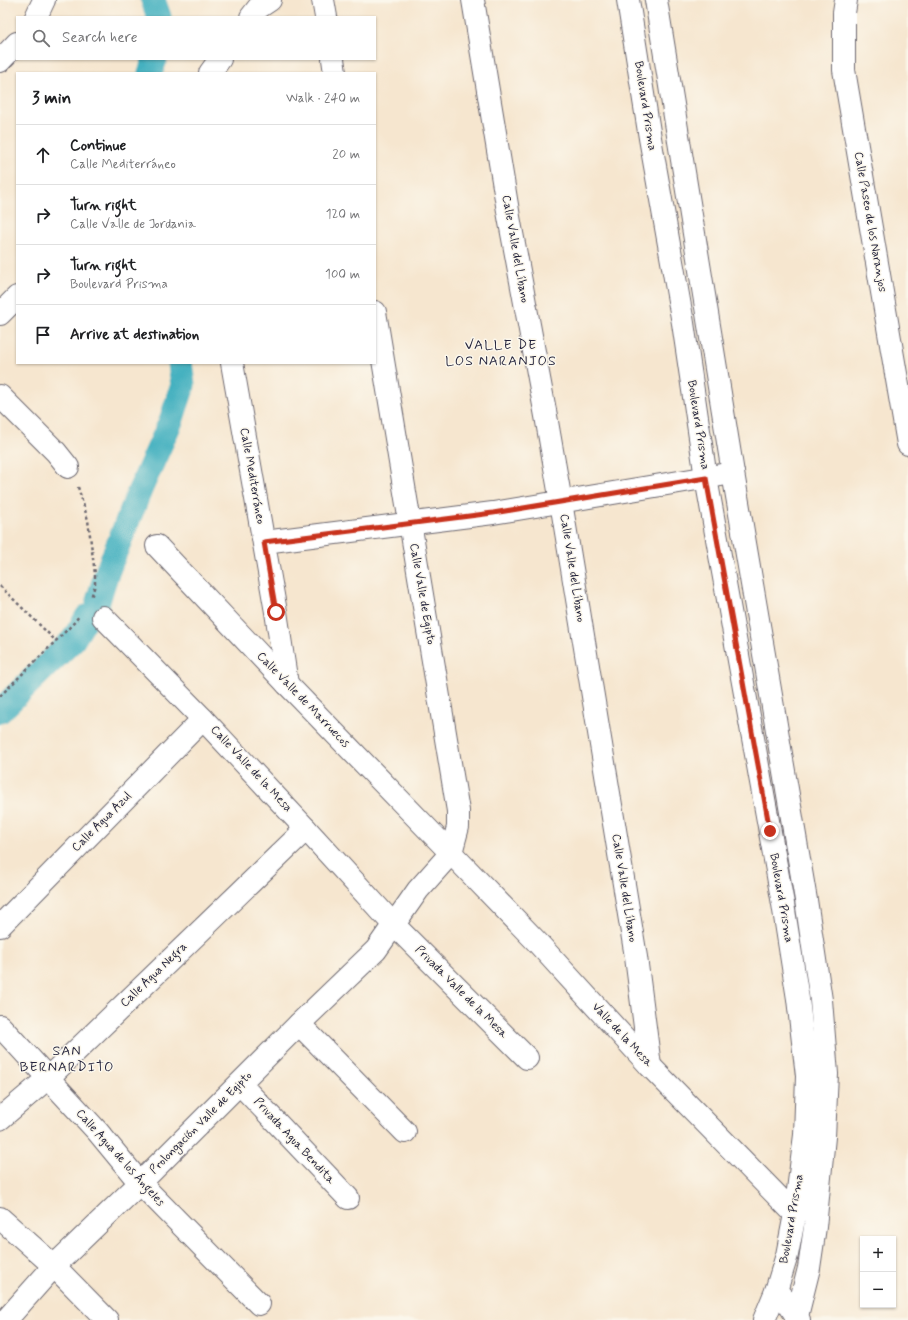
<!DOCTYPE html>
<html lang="en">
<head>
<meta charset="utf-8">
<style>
	:root { --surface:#fff; --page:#f6f6f6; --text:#202124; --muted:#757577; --line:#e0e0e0 }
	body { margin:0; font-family:Mynerve,sans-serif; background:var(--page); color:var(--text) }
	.controls { position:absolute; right:12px; bottom:12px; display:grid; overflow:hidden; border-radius:0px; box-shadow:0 1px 3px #0004 }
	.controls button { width:36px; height:36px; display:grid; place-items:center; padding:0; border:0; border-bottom:1px solid var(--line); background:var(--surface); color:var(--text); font:20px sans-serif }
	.stop { position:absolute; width:12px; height:12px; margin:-9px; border:3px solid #c8321e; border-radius:50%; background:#fff }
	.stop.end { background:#c8321e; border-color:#fff; box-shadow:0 1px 4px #0008 }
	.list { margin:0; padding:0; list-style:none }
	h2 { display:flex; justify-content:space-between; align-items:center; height:52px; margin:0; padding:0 16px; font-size:17px }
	h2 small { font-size:13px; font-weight:400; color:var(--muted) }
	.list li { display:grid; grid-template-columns:26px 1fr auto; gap:12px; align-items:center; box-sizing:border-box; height:60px; padding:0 16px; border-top:1px solid var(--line) }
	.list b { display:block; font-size:15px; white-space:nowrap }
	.list p { margin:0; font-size:13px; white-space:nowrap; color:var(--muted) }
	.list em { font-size:13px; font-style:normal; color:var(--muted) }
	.icon { flex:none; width:22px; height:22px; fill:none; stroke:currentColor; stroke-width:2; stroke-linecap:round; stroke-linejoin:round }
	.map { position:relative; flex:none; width:908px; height:1320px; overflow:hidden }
	.search { position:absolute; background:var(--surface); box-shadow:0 1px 3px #0004; left:16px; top:16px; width:360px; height:44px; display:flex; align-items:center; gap:10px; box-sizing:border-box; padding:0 14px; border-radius:0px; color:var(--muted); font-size:15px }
	.panel { position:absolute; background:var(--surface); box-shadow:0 1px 3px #0004; left:16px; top:72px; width:360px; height:292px; border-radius:0px }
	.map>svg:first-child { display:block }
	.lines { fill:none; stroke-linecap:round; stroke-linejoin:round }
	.canal { stroke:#44b1c0; stroke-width:25 }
	.minor-casing { stroke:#6c676f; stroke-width:24 }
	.tertiary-casing { stroke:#6c676f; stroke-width:24 }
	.path { stroke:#6c676f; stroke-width:2.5; stroke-dasharray:3 3; stroke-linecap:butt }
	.minor { stroke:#fff; stroke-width:22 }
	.tertiary { stroke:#fff; stroke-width:22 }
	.route { stroke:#c8321e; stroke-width:5 }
	.labels { text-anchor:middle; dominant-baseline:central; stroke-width:3; stroke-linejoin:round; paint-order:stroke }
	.street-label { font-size:12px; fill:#22223b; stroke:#fbf7ec }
	.quarter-label { font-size:14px; letter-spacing:1px; fill:#22223b; stroke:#fbf7ec }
</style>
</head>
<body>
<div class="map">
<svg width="908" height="1320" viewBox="0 0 908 1320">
	<rect width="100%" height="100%" fill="#fbf7ec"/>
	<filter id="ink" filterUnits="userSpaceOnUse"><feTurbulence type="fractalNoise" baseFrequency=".025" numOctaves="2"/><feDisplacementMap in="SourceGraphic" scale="8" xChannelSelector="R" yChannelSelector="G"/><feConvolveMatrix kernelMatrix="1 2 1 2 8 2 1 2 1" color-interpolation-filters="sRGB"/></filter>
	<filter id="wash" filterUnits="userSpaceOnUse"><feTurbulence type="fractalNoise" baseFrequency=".012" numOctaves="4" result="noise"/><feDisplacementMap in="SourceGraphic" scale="16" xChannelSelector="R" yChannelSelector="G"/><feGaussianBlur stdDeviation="0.9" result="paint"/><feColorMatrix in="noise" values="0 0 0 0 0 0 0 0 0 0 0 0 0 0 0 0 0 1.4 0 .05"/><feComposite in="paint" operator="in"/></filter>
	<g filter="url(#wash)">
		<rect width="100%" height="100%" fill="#f6e6cf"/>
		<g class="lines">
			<g class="canal">
				<path d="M153,0L159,17"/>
				<path d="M150,73L155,59"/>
				<path d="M98,601L106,575L140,490L171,421L183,385L180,363"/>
				<path d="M0,711L73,640L87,617"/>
			</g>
		</g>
	</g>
	<g filter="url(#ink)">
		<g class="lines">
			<defs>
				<g id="minor">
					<path d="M323,0L326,17"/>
					<path d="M473,0L509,217L546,416L561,502L636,957L650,1066"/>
					<path d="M846,0L844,13V70L908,444"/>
					<path d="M36,17L44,0"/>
					<path d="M251,17L258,8L270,0"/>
					<path d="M333,59L335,73"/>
					<path d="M0,61L17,43"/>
					<path d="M210,73L220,59"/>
					<path d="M0,314L17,297"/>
					<path d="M232,363L276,612L287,684"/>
					<path d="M0,396L56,452L68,467"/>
					<path d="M264,542L493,513L733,473"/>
					<path d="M157,546L287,684L451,853L537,942L650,1066L795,1214"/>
					<path d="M103,617L203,719L306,829L394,925L527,1058"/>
					<path d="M0,926L203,719"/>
					<path d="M299,1024L405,1132"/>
					<path d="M0,1026L98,1132L140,1183L259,1304"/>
					<path d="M240,1084L348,1198"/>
					<path d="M0,1119L48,1078L306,829"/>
					<path d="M0,1218L54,1266L107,1320"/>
					<path d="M776,1291L788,1303L799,1320"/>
					<path d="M6,1320L54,1266L140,1183L299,1024L376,950L418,890L451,853L458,827V811L375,312"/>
				</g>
				<g id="tertiary">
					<path d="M628,0L650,138L683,323L706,478L783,904L798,999L807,1076L805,1135L795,1214L787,1255L776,1291L764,1320"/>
					<path d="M656,0L733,473L806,900L821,1000L827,1074L824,1137L815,1227L809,1268L796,1320"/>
				</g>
			</defs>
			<use href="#minor" class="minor-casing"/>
			<use href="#tertiary" class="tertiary-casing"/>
			<g class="path">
				<path d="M78,487L88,520L95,574V585L91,598"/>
				<path d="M0,586L56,641"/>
				<path d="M0,696L72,625L80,615"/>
			</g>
			<use href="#minor" class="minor"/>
			<use href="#tertiary" class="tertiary"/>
		</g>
	</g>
	<g class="lines" filter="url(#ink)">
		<path class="route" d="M276,612L264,542L493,513L706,478L770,831"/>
	</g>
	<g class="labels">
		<g class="street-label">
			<text transform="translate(645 106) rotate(81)">Boulevard Prisma</text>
			<text transform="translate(870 222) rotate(80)">Calle Paseo de los Naranjos</text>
			<text transform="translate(515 249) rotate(80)">Calle Valle del Líbano</text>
			<text transform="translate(698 425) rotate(81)">Boulevard Prisma</text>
			<text transform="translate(252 476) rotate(80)">Calle Mediterráneo</text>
			<text transform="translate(572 568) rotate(81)">Calle Valle del Líbano</text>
			<text transform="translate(422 594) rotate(80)">Calle Valle de Egipto</text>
			<text transform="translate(303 700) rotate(46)">Calle Valle de Marruecos</text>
			<text transform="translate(251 769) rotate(47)">Calle Valle de la Mesa</text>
			<text transform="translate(102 822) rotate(-45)">Calle Agua Azul</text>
			<text transform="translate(624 888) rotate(81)">Calle Valle del Líbano</text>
			<text transform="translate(781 898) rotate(80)">Boulevard Prisma</text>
			<text transform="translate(154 975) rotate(-44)">Calle Agua Negra</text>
			<text transform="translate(461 992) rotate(45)">Privada Valle de la Mesa</text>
			<text transform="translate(622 1035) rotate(47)">Valle de la Mesa</text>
			<text transform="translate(201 1123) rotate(-45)">Prolongación Valle de Egipto</text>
			<text transform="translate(294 1141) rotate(47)">Privada Agua Bendita</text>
			<text transform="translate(120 1158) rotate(48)">Calle Agua de los Ángeles</text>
			<text transform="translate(792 1219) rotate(-80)">Boulevard Prisma</text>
		</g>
		<g class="quarter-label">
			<text x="501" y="345">VALLE DE<tspan x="501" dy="16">LOS NARANJOS</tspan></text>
			<text x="67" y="1051">SAN<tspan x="67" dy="16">BERNARDITO</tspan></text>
		</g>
	</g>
</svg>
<div class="controls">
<button>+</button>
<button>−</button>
</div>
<div class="stop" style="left:276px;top:612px"></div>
<div class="stop end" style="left:770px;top:831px"></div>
<div class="search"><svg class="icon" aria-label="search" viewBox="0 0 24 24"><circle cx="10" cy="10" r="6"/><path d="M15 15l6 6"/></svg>Search here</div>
<section class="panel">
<h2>3 min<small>Walk · 240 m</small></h2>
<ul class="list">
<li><svg class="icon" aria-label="ahead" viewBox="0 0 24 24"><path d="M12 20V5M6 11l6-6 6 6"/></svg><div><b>Continue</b><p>Calle Mediterráneo</p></div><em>20 m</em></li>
<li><svg class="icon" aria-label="right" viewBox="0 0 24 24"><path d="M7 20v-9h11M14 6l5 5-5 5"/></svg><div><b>Turn right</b><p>Calle Valle de Jordania</p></div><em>120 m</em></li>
<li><svg class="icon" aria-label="right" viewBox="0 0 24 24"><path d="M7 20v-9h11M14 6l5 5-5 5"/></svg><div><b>Turn right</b><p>Boulevard Prisma</p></div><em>100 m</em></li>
<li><svg class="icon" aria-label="arrive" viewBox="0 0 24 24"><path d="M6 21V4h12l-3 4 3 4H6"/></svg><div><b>Arrive at destination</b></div></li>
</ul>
</section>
</div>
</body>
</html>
